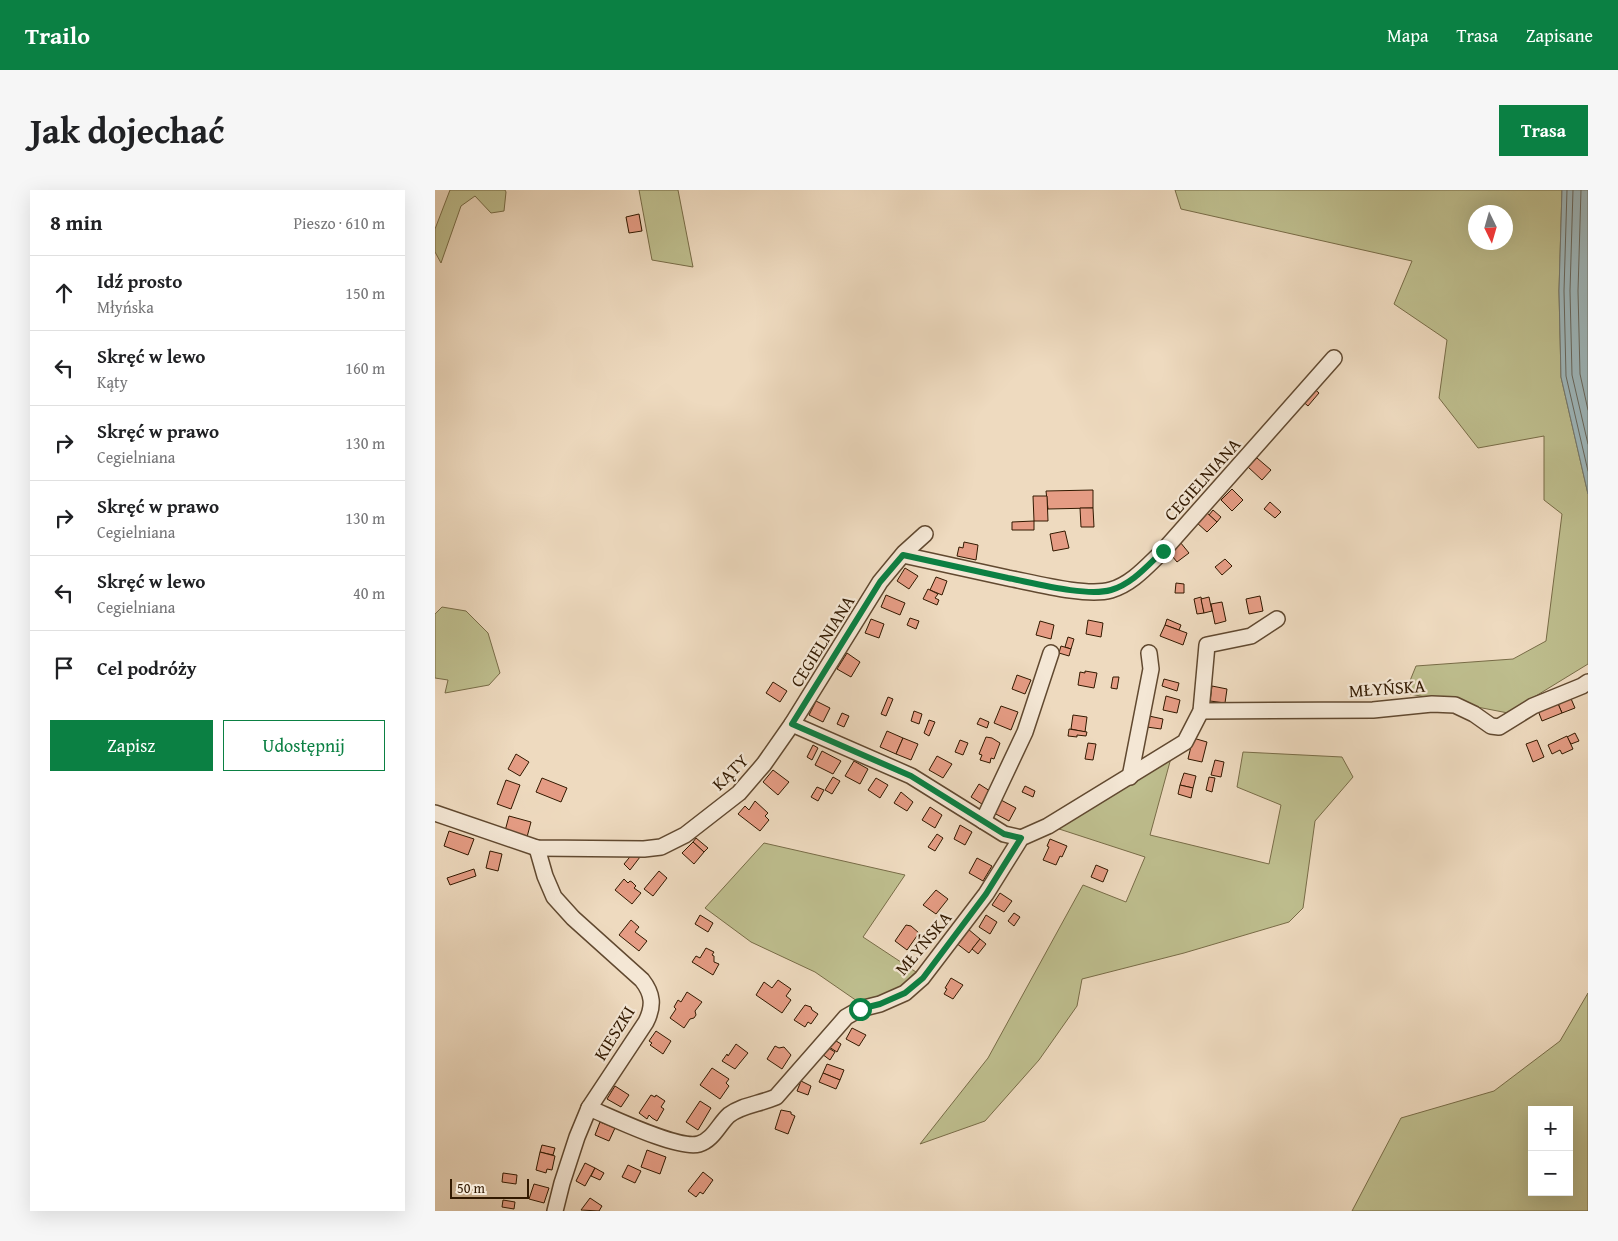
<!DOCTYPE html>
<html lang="pl">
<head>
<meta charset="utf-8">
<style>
	:root { --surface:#fff; --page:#f6f6f6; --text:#202124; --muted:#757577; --line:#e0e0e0; --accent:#0b8043 }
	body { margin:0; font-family:"Gentium Book Plus",serif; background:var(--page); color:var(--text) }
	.controls { position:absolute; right:15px; bottom:15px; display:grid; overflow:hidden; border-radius:0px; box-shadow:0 5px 20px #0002 }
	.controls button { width:45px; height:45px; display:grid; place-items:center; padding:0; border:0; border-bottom:1px solid var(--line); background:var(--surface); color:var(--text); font:25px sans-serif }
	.compass { position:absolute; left:1033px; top:15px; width:45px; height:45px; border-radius:50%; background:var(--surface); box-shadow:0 5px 20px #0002; rotate:175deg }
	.scale { position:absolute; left:15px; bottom:12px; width:79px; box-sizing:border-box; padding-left:5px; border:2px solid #321900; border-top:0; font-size:14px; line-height:18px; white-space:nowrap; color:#321900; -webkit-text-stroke:4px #f4e7d5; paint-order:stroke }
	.stop { position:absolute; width:15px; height:15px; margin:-11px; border:4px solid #0b8043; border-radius:50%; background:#fff }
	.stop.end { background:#0b8043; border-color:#fff; box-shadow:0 1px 5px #0008 }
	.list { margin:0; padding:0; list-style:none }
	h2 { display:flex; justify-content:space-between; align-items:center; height:65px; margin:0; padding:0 20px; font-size:21px }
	h2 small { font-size:16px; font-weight:400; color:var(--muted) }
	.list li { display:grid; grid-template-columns:32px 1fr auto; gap:15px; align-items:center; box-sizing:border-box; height:75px; padding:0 20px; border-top:1px solid var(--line) }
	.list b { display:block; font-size:19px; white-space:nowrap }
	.list p { margin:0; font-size:16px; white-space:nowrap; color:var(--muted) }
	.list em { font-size:16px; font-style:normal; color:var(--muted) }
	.actions { display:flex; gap:10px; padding:15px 20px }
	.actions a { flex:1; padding:11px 0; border:1px solid var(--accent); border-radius:0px; text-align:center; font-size:18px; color:var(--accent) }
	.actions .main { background:var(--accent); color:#fff }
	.icon { flex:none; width:28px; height:28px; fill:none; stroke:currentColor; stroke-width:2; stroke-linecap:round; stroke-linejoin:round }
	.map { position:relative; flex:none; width:1153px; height:1021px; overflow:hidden; border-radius:0px }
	header { display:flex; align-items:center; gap:30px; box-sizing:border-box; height:70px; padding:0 25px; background:var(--accent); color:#fff }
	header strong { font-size:24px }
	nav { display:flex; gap:28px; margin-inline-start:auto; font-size:18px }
	.intro { display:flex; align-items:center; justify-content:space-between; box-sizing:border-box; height:120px; padding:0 30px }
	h1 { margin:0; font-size:35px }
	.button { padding:12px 22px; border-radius:0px; background:var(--accent); color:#fff; font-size:18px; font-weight:700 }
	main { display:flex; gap:30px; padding:0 30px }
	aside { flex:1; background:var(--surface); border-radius:0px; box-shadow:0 5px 20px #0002 }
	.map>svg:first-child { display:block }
	.green { fill:#bebe8e; stroke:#786c47; fill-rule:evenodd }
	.water { fill:#9eb8bd; stroke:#737871 }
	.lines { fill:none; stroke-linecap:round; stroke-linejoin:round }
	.shore { stroke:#68685e; stroke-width:1 }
	.building { fill:#e59c84; stroke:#321900 }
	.minor-casing { stroke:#614930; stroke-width:18 }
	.minor { stroke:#f4e7d5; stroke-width:15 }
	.route { stroke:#0b8043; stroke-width:6 }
	.labels { text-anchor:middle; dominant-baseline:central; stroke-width:4.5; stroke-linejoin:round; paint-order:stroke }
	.street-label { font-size:18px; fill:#321900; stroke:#f4e7d5 }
</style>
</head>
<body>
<header>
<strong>Trailo</strong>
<nav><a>Mapa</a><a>Trasa</a><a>Zapisane</a></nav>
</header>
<div class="intro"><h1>Jak dojechać</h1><a class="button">Trasa</a></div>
<main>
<aside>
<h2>8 min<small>Pieszo · 610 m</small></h2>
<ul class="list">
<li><svg class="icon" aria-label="ahead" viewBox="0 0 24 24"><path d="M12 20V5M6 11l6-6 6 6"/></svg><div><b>Idź prosto</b><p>Młyńska</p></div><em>150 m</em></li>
<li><svg class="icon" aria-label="left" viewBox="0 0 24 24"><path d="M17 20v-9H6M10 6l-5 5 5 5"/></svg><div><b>Skręć w lewo</b><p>Kąty</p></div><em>160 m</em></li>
<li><svg class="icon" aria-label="right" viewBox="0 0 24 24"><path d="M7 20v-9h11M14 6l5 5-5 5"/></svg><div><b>Skręć w prawo</b><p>Cegielniana</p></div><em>130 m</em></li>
<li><svg class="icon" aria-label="right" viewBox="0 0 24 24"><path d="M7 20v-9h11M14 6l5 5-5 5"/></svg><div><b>Skręć w prawo</b><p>Cegielniana</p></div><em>130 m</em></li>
<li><svg class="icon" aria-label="left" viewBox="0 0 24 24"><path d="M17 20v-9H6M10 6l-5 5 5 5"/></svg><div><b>Skręć w lewo</b><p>Cegielniana</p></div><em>40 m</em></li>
<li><svg class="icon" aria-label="arrive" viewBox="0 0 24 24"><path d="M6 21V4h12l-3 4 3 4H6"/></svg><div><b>Cel podróży</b></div></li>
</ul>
<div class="actions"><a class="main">Zapisz</a><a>Udostępnij</a></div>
</aside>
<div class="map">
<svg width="1153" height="1021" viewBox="0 0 1153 1021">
	<rect width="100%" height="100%" fill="#eedabf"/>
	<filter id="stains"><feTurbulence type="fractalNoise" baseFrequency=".004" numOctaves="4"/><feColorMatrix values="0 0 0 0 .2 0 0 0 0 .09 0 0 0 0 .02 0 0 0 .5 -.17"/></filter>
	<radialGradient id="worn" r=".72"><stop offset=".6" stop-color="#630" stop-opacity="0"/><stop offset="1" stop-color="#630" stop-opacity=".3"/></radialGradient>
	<g class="green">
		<path d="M15,0H70L71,2L69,21L56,23L40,6L26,16L6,73L0,62V39Z"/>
		<path d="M204,0H243L258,77L217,70Z"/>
		<path d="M740,0H1127L1124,101L1126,187L1153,304V474L1073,523L970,503L981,476L1078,469L1111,451L1127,324L1109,310V246L1043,258L1004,208L1012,150L959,114L977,71L746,19ZM1040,22H1070V52H1040Z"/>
		<path d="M7,417L31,421L53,443L65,483L54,495L10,503L13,490L0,488V424Z"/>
		<path d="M808,562L907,567L918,587L880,631L868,718L854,732L749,763L647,789L642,816L604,870L550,931L485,954L553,868L648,695L691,712L710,667L618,637L736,568L715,645L834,674L846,615L802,597Z"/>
		<path d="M329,653L470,685L428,747L481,782L457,804L422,811L380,782L316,752L270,718Z"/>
		<path d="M1153,803V1021H917L966,928L1059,901L1125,851ZM1097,920H1134V1002H1097Z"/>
	</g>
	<path class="water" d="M1127,0H1153V304L1126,187L1124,101Z"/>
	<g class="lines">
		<g class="shore">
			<path d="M1132,0L1129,101L1131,186L1153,281"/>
			<path d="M1138,0L1135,101L1137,185L1153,254"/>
			<path d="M1146,0L1143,101L1145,184L1153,220"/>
		</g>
	</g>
	<g class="building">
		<path d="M204,24L207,41L194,43L191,27Z"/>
		<path d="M876,196L884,203L873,216L865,209Z"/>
		<path d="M822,268L836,280L827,290L813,277Z"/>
		<path d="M797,299L808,310L797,321L786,310Z"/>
		<path d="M658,300V318L613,319L611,301Z"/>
		<path d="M598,306H612L613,331H599Z"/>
		<path d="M835,312L846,322L840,328L829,319Z"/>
		<path d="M645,318H658L659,337H646Z"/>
		<path d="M778,320L786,327L782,332L774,325Z"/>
		<path d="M771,322L782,332L772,342L761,332Z"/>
		<path d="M599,331V340H577V332Z"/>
		<path d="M630,341L634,358L618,361L615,344Z"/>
		<path d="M529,352L543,355L541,370L522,366L524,357L528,358Z"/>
		<path d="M745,352L754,363L742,372L733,361Z"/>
		<path d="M790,369L797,376L787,385L780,377Z"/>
		<path d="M470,378L483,386L474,399L462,391Z"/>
		<path d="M501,387L512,391L507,405L495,400Z"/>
		<path d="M741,393L749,394V403H740Z"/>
		<path d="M493,399L503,404L500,408L504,410L502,415L488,409Z"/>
		<path d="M451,405L470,413L465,425L446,417Z"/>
		<path d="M825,406L828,421L814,424L811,409Z"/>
		<path d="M766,407L769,423L762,424L759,409Z"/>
		<path d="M774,407L777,421L769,423L766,409Z"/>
		<path d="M787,412L791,431L780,434L776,414Z"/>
		<path d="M475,428L484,431L481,439L472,435Z"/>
		<path d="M436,429L449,434L444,448L430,443Z"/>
		<path d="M732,429L746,435L744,440L730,435Z"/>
		<path d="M653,430L668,433L666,447L651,444Z"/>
		<path d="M605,431L619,435L616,449L601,445Z"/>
		<path d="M730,435L752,443L748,455L725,446Z"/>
		<path d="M633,447L639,449L636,459L630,457Z"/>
		<path d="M626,456L636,459L634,466L624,463Z"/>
		<path d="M412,463L425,472L416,487L402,479Z"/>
		<path d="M650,481L662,483L659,498L643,495L645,482L650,483Z"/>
		<path d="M582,485L596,490L590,504L577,499Z"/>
		<path d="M678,487H684L682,499L676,498Z"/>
		<path d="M729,489L744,493L742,501L727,496Z"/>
		<path d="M338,492L352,501L345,512L331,503Z"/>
		<path d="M777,496L792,499L790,513L775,511Z"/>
		<path d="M1134,504L1140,518L1127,523L1121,509Z"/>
		<path d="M731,506L745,510L742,523L728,520Z"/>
		<path d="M453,507L458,509L451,526L446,524Z"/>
		<path d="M1121,509L1127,523L1107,531L1102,518Z"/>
		<path d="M381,511L395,518L388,532L374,525Z"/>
		<path d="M566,516L583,522L576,540L559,533Z"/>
		<path d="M479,521L487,524L484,534L476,531Z"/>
		<path d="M407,523L414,526L409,537L402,534Z"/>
		<path d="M638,525L652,527L650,542L636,539Z"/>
		<path d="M714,526L728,529L726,539L712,537Z"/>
		<path d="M545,528L554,532L552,538L542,534Z"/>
		<path d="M494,530L500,532L494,546L489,543Z"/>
		<path d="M634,539L652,542L651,546L642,545V547L633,546Z"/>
		<path d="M452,541L468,548L461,564L445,557Z"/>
		<path d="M1140,543L1144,551L1136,554L1132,547Z"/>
		<path d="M1132,546L1138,559L1127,564L1125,560L1117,564L1113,555Z"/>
		<path d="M551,547L557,548L565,553L559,569L556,568L555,573L545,570L547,565L544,564Z"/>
		<path d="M468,548L483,554L476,570L461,564Z"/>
		<path d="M758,548L772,552L767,572L753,569Z"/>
		<path d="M525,550L533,553L528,565L520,562Z"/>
		<path d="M1102,550L1109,567L1098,572L1091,554Z"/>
		<path d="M653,553L661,554L658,570L650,569Z"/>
		<path d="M378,555L383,558L377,570L372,567Z"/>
		<path d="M387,561L406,571L398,584L380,575Z"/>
		<path d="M81,564L94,572L85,586L73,579Z"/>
		<path d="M502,566L517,574L508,588L494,580Z"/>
		<path d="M780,570L789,572L786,587L776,585Z"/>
		<path d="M419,571L433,579L425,594L410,586Z"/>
		<path d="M338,580L354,592L343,605L328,592Z"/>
		<path d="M749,583L761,586L758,598L745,595Z"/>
		<path d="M398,587L405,591L397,604L390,600Z"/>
		<path d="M774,587L780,588L777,602L771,600Z"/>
		<path d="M107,588L132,598L126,612L101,602Z"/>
		<path d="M441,588L453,595L445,608L433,600Z"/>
		<path d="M71,590L85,595L76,619L62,614Z"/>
		<path d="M544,594L558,603L550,616L536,607Z"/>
		<path d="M745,595L758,598L756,608L743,604Z"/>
		<path d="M590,596L600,601L598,607L587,602Z"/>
		<path d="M382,597L389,600L383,611L376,607Z"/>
		<path d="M466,602L478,612L472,621L459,613Z"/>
		<path d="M566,610L581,618L574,631L559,623Z"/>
		<path d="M320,611L333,623L330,626L334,630L325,641L303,624L310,616L314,620Z"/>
		<path d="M495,617L507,625L500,638L487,630Z"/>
		<path d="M74,626L96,632L92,647L70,641Z"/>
		<path d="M525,635L537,642L530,655L519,649Z"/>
		<path d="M14,641L39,649L33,665L9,656Z"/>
		<path d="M502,644L508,648L500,661L493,657Z"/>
		<path d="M261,648L273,658L269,662L258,652Z"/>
		<path d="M615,649L632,656L627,667L625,666L621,675L608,670L614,657L612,656Z"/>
		<path d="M258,652L269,662L259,674L247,663Z"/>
		<path d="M55,661L67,664L63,681L51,678Z"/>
		<path d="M199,662L205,667L195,680L189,674Z"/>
		<path d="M542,668L557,676L548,691L534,683Z"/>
		<path d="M661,675L673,680L668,692L656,687Z"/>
		<path d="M39,679L41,686L15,695L12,688Z"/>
		<path d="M224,681L232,688L218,706L209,699Z"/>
		<path d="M189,689L193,693L195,691L197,692L201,696L199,698L206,703L197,714L180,700Z"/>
		<path d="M501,700L513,709L501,724L488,715Z"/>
		<path d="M565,703L577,711L569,722L557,715Z"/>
		<path d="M579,723L585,727L579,736L573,731Z"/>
		<path d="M265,725L278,733L273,742L260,734Z"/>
		<path d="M551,725L562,732L555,744L544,737Z"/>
		<path d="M196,730L204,737L200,742L212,751L204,761L184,745Z"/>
		<path d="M471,735L476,736L484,743L472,760L460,751Z"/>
		<path d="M533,739L545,749L534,763L521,753Z"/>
		<path d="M545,749L551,754L543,764L537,759Z"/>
		<path d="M271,758L279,762L277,765L279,766V772L284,774L278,785L257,772L261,766L265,768Z"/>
		<path d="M516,788L528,795L518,809L509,804L512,799L510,798Z"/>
		<path d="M343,790L356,799L351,806L356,810L347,823L321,805L329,792L337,798Z"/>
		<path d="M252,802L267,812L260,821L261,825L259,828L255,829L249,838L235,828L241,819L239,817L243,810L246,812Z"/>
		<path d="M370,815L376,817L377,820L383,824L376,834L373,832L370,837L359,830Z"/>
		<path d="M417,838L431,845L424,856L411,849Z"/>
		<path d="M221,841L236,851L228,864L215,855L217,853L214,851Z"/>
		<path d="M398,849L406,854L402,862L394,857Z"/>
		<path d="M301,854L313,863L300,879L287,871L292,864L293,866Z"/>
		<path d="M340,856L344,858L349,857L356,865L347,879L332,869Z"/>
		<path d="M392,857L400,862L395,870L387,864Z"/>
		<path d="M392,874L409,880L405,890L388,883Z"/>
		<path d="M277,878L294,889L291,893L294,896L285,909L265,895Z"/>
		<path d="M388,883L405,890L401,899L384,892Z"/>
		<path d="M366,891L376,896L373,905L362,901Z"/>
		<path d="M180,896L194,905L186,917L172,909Z"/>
		<path d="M216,905L220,907L221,905L230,911L226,917L229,919L222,931L217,928L214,925L212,929L204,923Z"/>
		<path d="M265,911L276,918L263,940L251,932Z"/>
		<path d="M346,920L356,922V924L360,926L353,944L340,939Z"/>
		<path d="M165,932L180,938L174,951L160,945Z"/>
		<path d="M107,955L120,958L118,965L105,962Z"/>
		<path d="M212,960L231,967L225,984L206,977Z"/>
		<path d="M105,962L120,966L117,980L112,979L111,983L101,980Z"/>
		<path d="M150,973L160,978L150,996L141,991Z"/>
		<path d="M193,975L206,981L200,993L187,987Z"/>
		<path d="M160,978L169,983L165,990L156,986Z"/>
		<path d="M268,982L278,990L268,1004L265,1002L261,1007L253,1001Z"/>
		<path d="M68,983L82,985L81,994L67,992Z"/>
		<path d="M99,994L114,998L109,1013L94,1009Z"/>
		<path d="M155,1008L167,1016L164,1021L146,1020Z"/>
		<path d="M68,1010L80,1012L79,1019L67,1017Z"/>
	</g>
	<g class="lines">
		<defs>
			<g id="minor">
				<path d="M468,365C503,373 538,380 573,388C599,393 651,407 676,400C697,394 712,376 728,361L899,168"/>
				<path d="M766,521L938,520L997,514L1020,515L1039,524L1056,536L1064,537L1098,516L1147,496L1153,492"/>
				<path d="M357,534L445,392L469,363L490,344"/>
				<path d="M695,587L716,479L714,463"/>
				<path d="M0,623L102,658L209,659L226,657L250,645L304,603L329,574L357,534L476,586L569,644L586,648"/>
				<path d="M548,631L590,542L616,463"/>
				<path d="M102,658L110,686L119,707L138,728L207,790C218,804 219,816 211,832L154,918L142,947L127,993L120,1021"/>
				<path d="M154,918C176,927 243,960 264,954C278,950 284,934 294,925C307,915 325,914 341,907L411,827L425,819L445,814L470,803L487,788L551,704L586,648L613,636L750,552L766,521L772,455L816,446L842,429"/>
			</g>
		</defs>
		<use href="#minor" class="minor-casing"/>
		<use href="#minor" class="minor"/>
	</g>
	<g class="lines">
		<path class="route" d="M425,819L445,814L470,803L488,788L551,704L586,648L569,644L476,586L357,534L445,392L468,365C503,373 538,380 573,388C599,393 651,407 676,400C697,394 712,376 728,361"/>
	</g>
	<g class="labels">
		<g class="street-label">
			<text transform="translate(767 289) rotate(-48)">CEGIELNIANA</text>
			<text transform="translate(387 451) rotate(-58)">CEGIELNIANA</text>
			<text transform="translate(952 498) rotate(-4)">MŁYŃSKA</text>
			<text transform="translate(295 582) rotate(-45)">KĄTY</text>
			<text transform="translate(488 753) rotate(-50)">MŁYŃSKA</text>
			<text transform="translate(179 843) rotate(-58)">KIESZKI</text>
		</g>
	</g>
	<rect width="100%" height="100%" filter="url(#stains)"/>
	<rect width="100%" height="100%" fill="url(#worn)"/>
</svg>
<div class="controls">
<button>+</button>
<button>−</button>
</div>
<svg class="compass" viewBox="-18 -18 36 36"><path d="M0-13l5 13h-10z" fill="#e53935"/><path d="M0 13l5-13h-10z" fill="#757577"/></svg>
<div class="scale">50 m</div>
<div class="stop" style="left:425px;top:819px"></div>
<div class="stop end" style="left:728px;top:361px"></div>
</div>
</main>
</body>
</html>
